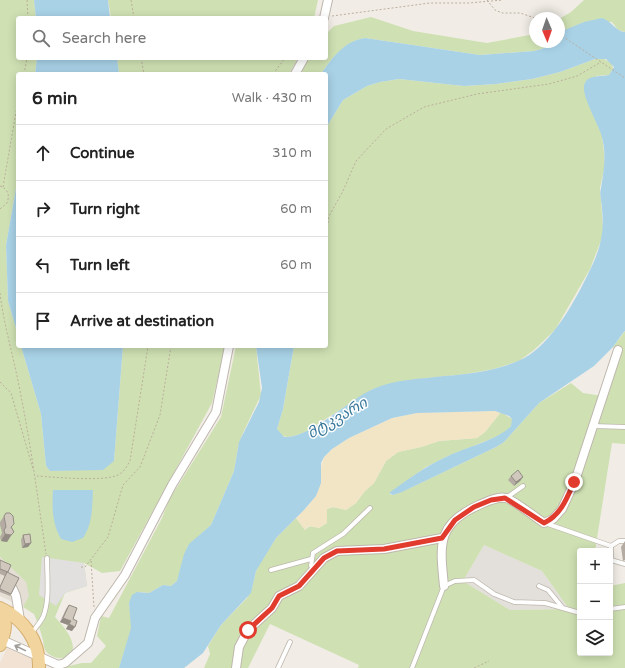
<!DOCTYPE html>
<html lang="en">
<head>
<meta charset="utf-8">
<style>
	:root { --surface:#fff; --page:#f2f2f2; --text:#222; --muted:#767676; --line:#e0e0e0 }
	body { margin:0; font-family:"Varela Round","Noto Sans Georgian",sans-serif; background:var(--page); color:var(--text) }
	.controls { position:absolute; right:12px; bottom:12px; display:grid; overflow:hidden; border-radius:4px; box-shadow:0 2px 10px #0003 }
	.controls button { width:36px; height:36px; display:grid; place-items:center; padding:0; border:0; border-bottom:1px solid var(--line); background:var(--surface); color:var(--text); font:20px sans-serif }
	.compass { position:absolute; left:529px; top:12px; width:36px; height:36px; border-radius:50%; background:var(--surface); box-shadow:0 2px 10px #0003; rotate:178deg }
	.stop { position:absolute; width:12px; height:12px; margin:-9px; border:3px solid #e13b2d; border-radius:50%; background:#fff }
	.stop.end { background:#e13b2d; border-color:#fff; box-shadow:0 1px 4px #0008 }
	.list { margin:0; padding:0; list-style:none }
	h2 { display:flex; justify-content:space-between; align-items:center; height:52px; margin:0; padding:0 16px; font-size:17px }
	h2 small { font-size:13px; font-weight:400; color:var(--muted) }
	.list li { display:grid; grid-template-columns:26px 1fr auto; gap:12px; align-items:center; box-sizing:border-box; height:56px; padding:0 16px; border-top:1px solid var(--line) }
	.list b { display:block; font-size:15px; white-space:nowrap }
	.list em { font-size:13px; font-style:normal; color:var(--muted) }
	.icon { flex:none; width:22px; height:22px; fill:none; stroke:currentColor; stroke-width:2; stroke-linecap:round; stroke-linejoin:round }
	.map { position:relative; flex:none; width:625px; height:668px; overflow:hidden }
	.search { position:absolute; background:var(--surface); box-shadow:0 2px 10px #0003; left:16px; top:16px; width:312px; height:44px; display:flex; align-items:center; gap:10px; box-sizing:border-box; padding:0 14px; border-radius:4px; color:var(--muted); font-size:15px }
	.panel { position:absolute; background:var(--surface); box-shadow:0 2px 10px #0003; left:16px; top:72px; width:312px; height:276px; border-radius:4px }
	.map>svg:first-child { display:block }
	.residential { fill:#e4ded5 }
	.commercial { fill:#f1e2d3 }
	.industrial { fill:#e3dfdb }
	.green { fill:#cfe1b3; fill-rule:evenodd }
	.sand { fill:#f1e5c6 }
	.parking { fill:#e2e0de }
	.water { fill:#a9d2e7 }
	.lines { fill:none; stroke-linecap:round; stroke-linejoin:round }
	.service-casing { stroke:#beb7ad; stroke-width:5.5 }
	.minor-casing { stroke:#beb7ad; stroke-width:10 }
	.primary-casing { stroke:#d5af70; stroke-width:14 }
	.path { stroke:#bbae9d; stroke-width:1; stroke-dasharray:2 2; stroke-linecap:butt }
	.service { stroke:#fff; stroke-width:4 }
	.minor { stroke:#fff; stroke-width:8 }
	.primary { stroke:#f2d49e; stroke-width:12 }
	.wall { fill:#b4aca3 }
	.shaded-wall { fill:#928c84 }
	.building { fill:#d1c8bd; stroke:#928c84 }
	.oneway { stroke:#a19e9a }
	.route { stroke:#e13b2d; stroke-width:5 }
	.labels { text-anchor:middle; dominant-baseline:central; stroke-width:3; stroke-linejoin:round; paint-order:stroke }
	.water-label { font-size:15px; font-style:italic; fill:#3a799b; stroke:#fff }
</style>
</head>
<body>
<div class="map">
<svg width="625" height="668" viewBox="0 0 625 668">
	<rect width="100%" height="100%" fill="#f1ede6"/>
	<path class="residential" d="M0,557L26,582L30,596L23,607L0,596Z"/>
	<path class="commercial" d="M7,648L34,659L35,668H0V663Z"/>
	<path class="industrial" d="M484,545L542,571L569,609L510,610L463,581Z"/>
	<g class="green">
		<path d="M0,0H34L36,18H18V58H37L35,74H18V177L6,245L8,301L18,335V346H21L41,414L46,466L50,471L73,470L114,461L123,346H225L212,403L120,571L102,573L84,563L87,586L65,593L55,617C62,625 72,635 73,647C73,663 51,660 45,650C43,646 44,641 42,637C40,629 37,621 34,614L23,607L29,596L26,582L0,557ZM53,490H71L83,538Z"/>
		<path d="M108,0H318L314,18H111Z"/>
		<path d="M584,0H625V32L618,30L612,22H584L559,33V19L571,12Z"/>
		<path d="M371,17L413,31L487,43L535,34V42H552L542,49L534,51L480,55L365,38C345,41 332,58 321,74H301L309,58H326V34L334,26Z"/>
		<path d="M117,58H298L289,74H119Z"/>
		<path d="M602,58L612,63L613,69L609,75L596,76L589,104L602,135L604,152L605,165L600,188L603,227L602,238L590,269L555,330L534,350L519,361L494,369L466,374L402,381L373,389L305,432C295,436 282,442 277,429L283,409L294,346H326V128L343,100L367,86L380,82L399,79L464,86L496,84L532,79L560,72L595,59Z"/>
		<path d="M625,331V444L612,443L595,551H580V653H610V586L625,583V668H358L359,665L270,624L248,668H239L241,652L249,635L273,610L283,595L307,583L325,561L339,553L355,552V550L337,551L336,549L322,555L294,585L279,594L267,609L246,628L237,645L233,668H204L210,654L208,646L221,625L247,598L252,588L256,571L263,558L276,538L296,518L305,530C310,525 312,526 319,528L327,523V509L333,507L346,510L356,503L364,492L374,483L386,461L398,452L421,447L439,441L477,438L485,432L501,412L512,419C513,427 507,431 501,435L448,456L426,467L389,494L393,495L406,490L496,447L504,442L539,403L571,383L583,393L603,396L618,350L613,347ZM484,545L542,571L569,609L510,610L463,581Z"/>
		<path d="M236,346H256L261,395L243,433L238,448L234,471L211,525L188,546L177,581L171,586L163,585L149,593L140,592L129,603L132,628L119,668H60L82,663H91L106,646L97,636L101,616L109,618L162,518L169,500L221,417Z"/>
	</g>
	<path class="sand" d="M495,411L501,412L485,432L477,438L439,441L421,447L398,452L386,461L374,483L364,492L356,503L346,510L333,507L327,509V523L319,528L308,526L305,530L296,518L310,504L324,457L332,449L349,438L392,418L417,413Z"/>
	<path class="parking" d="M42,557L84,563L87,586L65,593L56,606L39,595Z"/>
	<g class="water">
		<path d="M34,0H108L110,18H36Z"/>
		<path d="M602,18C612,21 616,32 625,32V331L623,333L613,347L594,366L539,403L504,442L496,447L402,492L393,495L389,493C407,480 427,465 448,456C465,448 500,439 511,426L512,419L509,416L495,411L417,413L392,418L349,438L332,449L324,457L321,463V483L316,496L304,510L276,538L256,571L251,593L221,625L203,653L184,668H119L131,628L129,603L132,595L137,592L149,593L163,585L171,586L177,581L184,554L189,544L211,525L234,471L239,442L259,402L262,388L256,346H294L283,409L277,429L284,437C309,439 350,399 373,389C395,379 421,379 444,376C469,374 495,371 518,361C553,347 580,292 595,259C602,242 604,227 602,209C602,202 599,195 601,188C604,170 607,152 601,134C598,124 582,96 584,86C586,74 601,77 609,75L614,67L606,59H595L560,72L532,79L496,84L464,86L399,79L380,82L367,86L343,100L326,128V74H321C333,57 344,41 365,38L480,55L534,51L542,49L552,42H559V33L562,31L584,22Z"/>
		<path d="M37,58H117L119,74H35Z"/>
		<path d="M18,177V335L8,301L6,245Z"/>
		<path d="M21,346H123L114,461L103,470L50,471L46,466L41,414Z"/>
		<path d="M53,490H93C92,507 93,523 83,538L72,542L61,539C52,523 52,508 53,490Z"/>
	</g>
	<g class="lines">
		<defs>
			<g id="service">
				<path d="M593,426L625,427"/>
				<path d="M506,498L523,486"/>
				<path d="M545,523L611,546V560L625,564"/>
				<path d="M611,546L619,541H625"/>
				<path d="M315,569L311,566L313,553L343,534L370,508"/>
				<path d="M271,570L311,559"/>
				<path d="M539,586L548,590L562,607"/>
				<path d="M610,609L625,607"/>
				<path d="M32,633C35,628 40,623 43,617C50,600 47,577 47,558"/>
				<path d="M278,668L290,642"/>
				<path d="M412,668L444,586L455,581L474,580L494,594L514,602L545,603L580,613"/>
			</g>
			<g id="minor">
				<path d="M324,18L328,0"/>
				<path d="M295,74L304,58"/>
				<path d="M444,586C440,545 436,524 479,505C486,502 497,496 506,498C514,500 536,518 544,523L553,519L562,509L575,481L618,350"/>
				<path d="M13,589L16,596L20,620"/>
				<path d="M2,640L58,665L65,663L88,643L95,618L125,575L172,485L216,412L229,346"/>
				<path d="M236,668L239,647L248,630L272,608L279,596L299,586L324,558L337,551L384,549L442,538"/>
			</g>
			<g id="primary">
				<path d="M0,608C24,619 40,641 39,668"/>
				<path d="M0,610C8,622 5,632 0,645"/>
			</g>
		</defs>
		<use href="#service" class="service-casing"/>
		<use href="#minor" class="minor-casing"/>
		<use href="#primary" class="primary-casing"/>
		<g class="path">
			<path d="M27,0L28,18"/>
			<path d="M131,0L134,18"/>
			<path d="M487,0L495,10L502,13H520L535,18"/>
			<path d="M332,16L430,3H469L503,0"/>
			<path d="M559,34L625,78"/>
			<path d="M141,58L144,74"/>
			<path d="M24,74L27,58"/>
			<path d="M273,74L285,58"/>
			<path d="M0,186C8,189 10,195 7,203L0,209"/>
			<path d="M3,187L18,101"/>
			<path d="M326,235L329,216L343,191L356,161L386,129L424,107L477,94L549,84L577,76L601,62"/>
			<path d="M0,293C4,326 14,358 20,391C31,445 38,500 46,554"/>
			<path d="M0,382L11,393L33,469"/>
			<path d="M37,476C53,477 104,482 118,475C124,472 127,466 130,461L148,346"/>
			<path d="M91,561L94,607"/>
			<path d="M81,567H85L108,537L123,485L140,467L160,415L171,346"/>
			<path d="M474,668L489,661"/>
		</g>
		<use href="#service" class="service"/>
		<use href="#minor" class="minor"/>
		<use href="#primary" class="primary"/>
	</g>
	<g class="wall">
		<path d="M511,476L523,477L520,481L514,486L508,480Z"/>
		<path d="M6,513L14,532L7,542L1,541L0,537L2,533L0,525V522Z"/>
		<path d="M23,535L31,543L28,547L22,548L21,540Z"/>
		<path d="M625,541V560L623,561L621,547Z"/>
		<path d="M0,560L7,572L11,594L10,596L0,592V586L5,576L0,574Z"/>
		<path d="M69,605L73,619L72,631L66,629L68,625L60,622L66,609Z"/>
	</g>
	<g class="shaded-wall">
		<path d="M523,477L520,481L514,486L516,482Z"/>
		<path d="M5,534L11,535L7,542L1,541Z"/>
		<path d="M31,543L28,547L22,548L25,544Z"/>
		<path d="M63,618L71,621L68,625L60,622Z"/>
		<path d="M69,624L75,627L72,631L66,629Z"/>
	</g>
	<g class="building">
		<path d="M518,470L523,477L516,482L511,476Z"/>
		<path d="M6,513H10L13,516L14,524L11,527L14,532L11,535L5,534L4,530L6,527L4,516Z"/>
		<path d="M30,534L31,543L25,544L23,535Z"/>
		<path d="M0,560L11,565L8,572L0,569Z"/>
		<path d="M7,572L19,578L11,594L0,589V587Z"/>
		<path d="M69,605L77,608L73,619L77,621L75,627L69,624L71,621L63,618Z"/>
	</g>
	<defs><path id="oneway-shaft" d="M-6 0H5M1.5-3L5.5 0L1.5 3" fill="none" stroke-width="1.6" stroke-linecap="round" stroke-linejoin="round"/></defs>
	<use class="oneway" href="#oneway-shaft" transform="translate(20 648) rotate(-154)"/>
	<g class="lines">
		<path class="route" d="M248,630L272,608L279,596L299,586L324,558L337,551L384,549L442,538L455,520L474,507L491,500L505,498L544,523C561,515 567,498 574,482"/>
	</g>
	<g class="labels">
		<g class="water-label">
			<text transform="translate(337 418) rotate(-30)">მტკვარი</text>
		</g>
	</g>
</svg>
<div class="controls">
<button>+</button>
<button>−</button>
<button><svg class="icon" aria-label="layers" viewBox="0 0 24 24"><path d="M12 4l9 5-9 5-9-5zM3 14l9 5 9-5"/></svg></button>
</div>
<svg class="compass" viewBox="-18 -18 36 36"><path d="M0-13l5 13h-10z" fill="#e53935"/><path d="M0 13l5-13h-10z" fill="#767676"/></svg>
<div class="stop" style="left:248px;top:630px"></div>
<div class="stop end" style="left:574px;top:482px"></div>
<div class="search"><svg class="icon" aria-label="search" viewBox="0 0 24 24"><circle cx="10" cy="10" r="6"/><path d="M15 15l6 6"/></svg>Search here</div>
<section class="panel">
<h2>6 min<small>Walk · 430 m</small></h2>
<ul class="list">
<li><svg class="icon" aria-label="ahead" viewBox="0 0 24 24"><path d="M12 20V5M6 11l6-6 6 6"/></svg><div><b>Continue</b></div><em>310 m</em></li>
<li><svg class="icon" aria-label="right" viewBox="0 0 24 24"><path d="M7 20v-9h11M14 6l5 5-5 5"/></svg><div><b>Turn right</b></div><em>60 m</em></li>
<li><svg class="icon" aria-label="left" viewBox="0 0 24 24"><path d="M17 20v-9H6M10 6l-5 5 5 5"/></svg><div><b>Turn left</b></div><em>60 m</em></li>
<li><svg class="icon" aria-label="arrive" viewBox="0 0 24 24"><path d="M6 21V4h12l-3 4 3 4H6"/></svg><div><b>Arrive at destination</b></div></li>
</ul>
</section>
</div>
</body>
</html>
